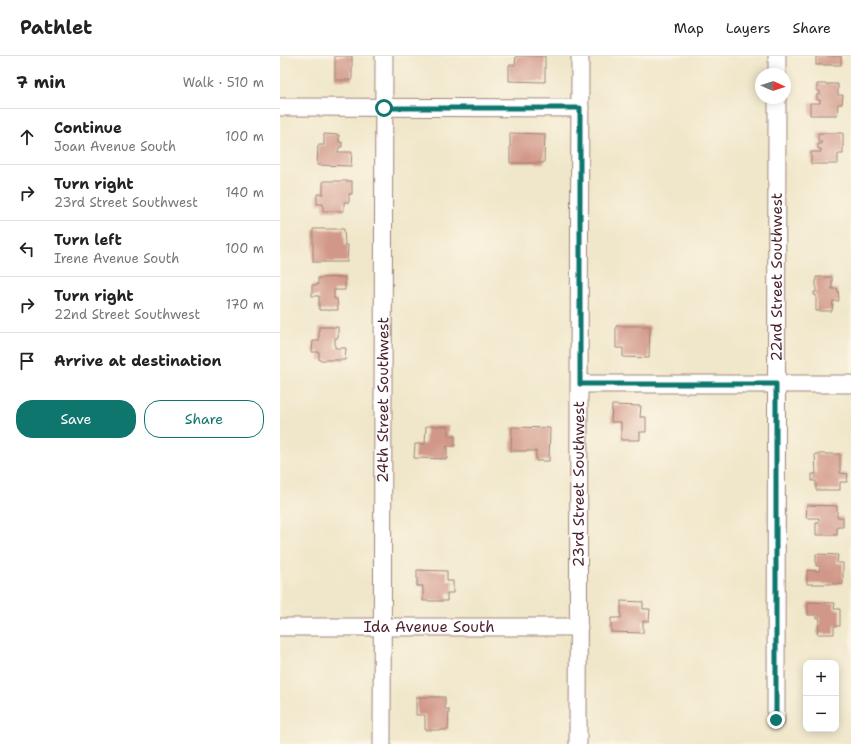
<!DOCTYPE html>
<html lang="en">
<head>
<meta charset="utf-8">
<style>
	:root { --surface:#fff; --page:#f2f2f2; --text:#222; --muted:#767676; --line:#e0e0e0; --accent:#0f766e }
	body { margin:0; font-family:"Shantell Sans",sans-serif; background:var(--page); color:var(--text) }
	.controls { position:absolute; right:12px; bottom:12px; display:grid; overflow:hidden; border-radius:8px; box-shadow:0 2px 10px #0003 }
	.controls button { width:36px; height:36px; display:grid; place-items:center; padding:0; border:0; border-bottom:1px solid var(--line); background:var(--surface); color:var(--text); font:20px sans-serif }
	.compass { position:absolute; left:475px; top:12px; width:36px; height:36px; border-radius:50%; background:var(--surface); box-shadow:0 2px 10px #0003; rotate:93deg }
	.stop { position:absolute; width:12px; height:12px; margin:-9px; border:3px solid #0f766e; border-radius:50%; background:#fff }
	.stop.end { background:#0f766e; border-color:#fff; box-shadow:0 1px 4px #0008 }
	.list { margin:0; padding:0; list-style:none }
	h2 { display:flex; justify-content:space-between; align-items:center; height:52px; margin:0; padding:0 16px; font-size:17px }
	h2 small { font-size:13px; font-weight:400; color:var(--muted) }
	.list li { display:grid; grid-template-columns:26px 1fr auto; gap:12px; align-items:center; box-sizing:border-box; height:56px; padding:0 16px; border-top:1px solid var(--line) }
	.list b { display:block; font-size:15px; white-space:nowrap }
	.list p { margin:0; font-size:13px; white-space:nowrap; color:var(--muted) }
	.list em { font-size:13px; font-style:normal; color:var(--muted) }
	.actions { display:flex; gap:8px; padding:12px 16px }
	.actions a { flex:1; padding:9px 0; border:1px solid var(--accent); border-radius:16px; text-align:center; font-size:14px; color:var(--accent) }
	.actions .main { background:var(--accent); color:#fff }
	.icon { flex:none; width:22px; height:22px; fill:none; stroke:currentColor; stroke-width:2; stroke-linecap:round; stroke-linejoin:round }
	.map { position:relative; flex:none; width:571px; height:688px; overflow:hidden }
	header { display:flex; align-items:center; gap:24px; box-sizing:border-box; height:56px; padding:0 20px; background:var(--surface); border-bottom:1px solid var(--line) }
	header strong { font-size:19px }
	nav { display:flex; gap:22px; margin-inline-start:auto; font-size:14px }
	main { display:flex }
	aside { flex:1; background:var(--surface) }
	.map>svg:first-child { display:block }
	.building { fill:#d19788 }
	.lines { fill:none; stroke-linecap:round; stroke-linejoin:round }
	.minor-casing { stroke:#9d837a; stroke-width:19 }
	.minor { stroke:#fff; stroke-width:17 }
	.route { stroke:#0f766e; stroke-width:5 }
	.labels { text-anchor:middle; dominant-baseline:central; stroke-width:3.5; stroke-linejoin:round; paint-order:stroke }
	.street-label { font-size:15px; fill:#4a1f2b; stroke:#fcf5e5 }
</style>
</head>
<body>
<header>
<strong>Pathlet</strong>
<nav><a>Map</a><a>Layers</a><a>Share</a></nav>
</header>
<main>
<aside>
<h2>7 min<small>Walk · 510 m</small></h2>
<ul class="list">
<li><svg class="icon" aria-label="ahead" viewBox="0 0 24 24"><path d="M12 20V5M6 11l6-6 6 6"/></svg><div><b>Continue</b><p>Joan Avenue South</p></div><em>100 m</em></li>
<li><svg class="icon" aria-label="right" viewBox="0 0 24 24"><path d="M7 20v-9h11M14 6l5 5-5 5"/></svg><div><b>Turn right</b><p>23rd Street Southwest</p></div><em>140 m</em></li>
<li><svg class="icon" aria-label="left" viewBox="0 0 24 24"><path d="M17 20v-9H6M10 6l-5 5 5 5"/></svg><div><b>Turn left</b><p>Irene Avenue South</p></div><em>100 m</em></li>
<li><svg class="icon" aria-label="right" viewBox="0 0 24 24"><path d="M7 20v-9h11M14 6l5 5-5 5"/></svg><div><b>Turn right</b><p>22nd Street Southwest</p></div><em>170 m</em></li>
<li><svg class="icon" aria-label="arrive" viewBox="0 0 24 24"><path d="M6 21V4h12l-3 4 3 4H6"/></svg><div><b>Arrive at destination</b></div></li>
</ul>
<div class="actions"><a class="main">Save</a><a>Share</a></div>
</aside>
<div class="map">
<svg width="571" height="688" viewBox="0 0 571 688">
	<rect width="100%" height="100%" fill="#fcf5e5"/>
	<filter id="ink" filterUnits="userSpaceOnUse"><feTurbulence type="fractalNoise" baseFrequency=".025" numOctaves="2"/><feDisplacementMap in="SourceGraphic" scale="8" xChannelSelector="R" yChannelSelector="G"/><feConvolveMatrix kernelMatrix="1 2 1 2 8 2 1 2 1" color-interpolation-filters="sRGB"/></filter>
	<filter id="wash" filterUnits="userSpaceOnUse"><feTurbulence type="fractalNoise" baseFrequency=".012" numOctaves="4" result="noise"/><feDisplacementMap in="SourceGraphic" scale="16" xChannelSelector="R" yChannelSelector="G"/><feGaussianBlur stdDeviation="0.9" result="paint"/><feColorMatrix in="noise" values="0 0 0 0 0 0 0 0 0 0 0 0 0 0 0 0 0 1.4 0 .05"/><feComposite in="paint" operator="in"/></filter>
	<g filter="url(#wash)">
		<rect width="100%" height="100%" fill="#f0e7ca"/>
		<g id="blocks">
			<g class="building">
				<rect x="55" y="0" width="17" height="24"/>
				<path d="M236,0H265V26L229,25V9H235Z"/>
				<rect x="536" y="0" width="25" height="9"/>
				<path d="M537,28H558V39H563L562,48H558L557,59H530V47H540V44H537V38H540V35H537Z"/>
				<path d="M230,77L265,78L264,107H230Z"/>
				<path d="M538,77H563V98H558V108H531V96H541V93H538V88H541V85H538Z"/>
				<path d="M44,78L59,79V86H62V91H59L58,96H72L71,110L37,109L38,89H44Z"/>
				<path d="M43,125H72V138H69V146H64V155H43V148H37V138H43Z"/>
				<path d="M33,173H64L65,189H68L67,206H33Z"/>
				<path d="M65,221V234H54V243H57L58,254H39V240H32V229H38V222Z"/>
				<path d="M536,221H552V233H558L559,245H553L552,255H536V239H534V236H536Z"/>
				<path d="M336,270H370L369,302L343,301V292H336Z"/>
				<path d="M39,271H58V282H55V292H66L65,304H39V296H32L33,285H39Z"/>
				<path d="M332,349L361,350L360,361H366V376H360V384H341V366H331Z"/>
				<path d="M146,370H168V380H175V390H167V403L134,402L135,388H145Z"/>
				<path d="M232,371L270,372L269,405H256V395H231Z"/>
				<path d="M535,398H560V417L568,418L567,426H560V434H536V425H532V418H536Z"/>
				<path d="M527,449L557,450V461H563V471H557V479H536V467H539V462H526Z"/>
				<path d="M536,498L558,499L557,507H563V528H527V514L539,515L540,510H536Z"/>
				<path d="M137,514L167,515V525H173V537H167V545H143V530H137Z"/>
				<path d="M341,545L363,546V553H370L369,565H363V577L331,576V562H341Z"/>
				<path d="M528,546L555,547L554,553H560V570H554V578H537L540,562H536V559H528Z"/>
				<path d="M136,641H165V653H169L168,674H145V659H136Z"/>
			</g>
		</g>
	</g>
	<g filter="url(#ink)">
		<use href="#blocks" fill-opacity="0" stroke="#9d837a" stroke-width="1"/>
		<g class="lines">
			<defs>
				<g id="minor">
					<path d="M497,18V0"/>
					<path d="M0,51L300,52"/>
					<path d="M300,328H571"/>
					<path id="s1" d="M0,571H299"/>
					<path id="s2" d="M496,664L497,42"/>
					<path id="s3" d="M102,688L104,0"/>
					<path id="s4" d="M298,688L300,0"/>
				</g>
			</defs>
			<use href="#minor" class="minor-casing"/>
			<use href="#minor" class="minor"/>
		</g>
	</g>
	<g class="lines" filter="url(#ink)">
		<path class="route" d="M104,52H300V328H496V664"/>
	</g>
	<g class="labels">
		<g class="street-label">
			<text stroke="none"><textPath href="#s2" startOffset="443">22nd Street Southwest</textPath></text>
			<text stroke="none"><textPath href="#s3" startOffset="344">24th Street Southwest</textPath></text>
			<text stroke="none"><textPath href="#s4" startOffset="260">23rd Street Southwest</textPath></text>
			<text stroke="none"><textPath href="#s1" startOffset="149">Ida Avenue South</textPath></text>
		</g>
	</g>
</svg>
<div class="controls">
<button>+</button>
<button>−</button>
</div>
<svg class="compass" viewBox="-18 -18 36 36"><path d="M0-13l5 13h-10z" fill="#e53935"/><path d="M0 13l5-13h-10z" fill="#767676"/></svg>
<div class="stop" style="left:104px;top:52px"></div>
<div class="stop end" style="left:496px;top:664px"></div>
</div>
</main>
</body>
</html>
